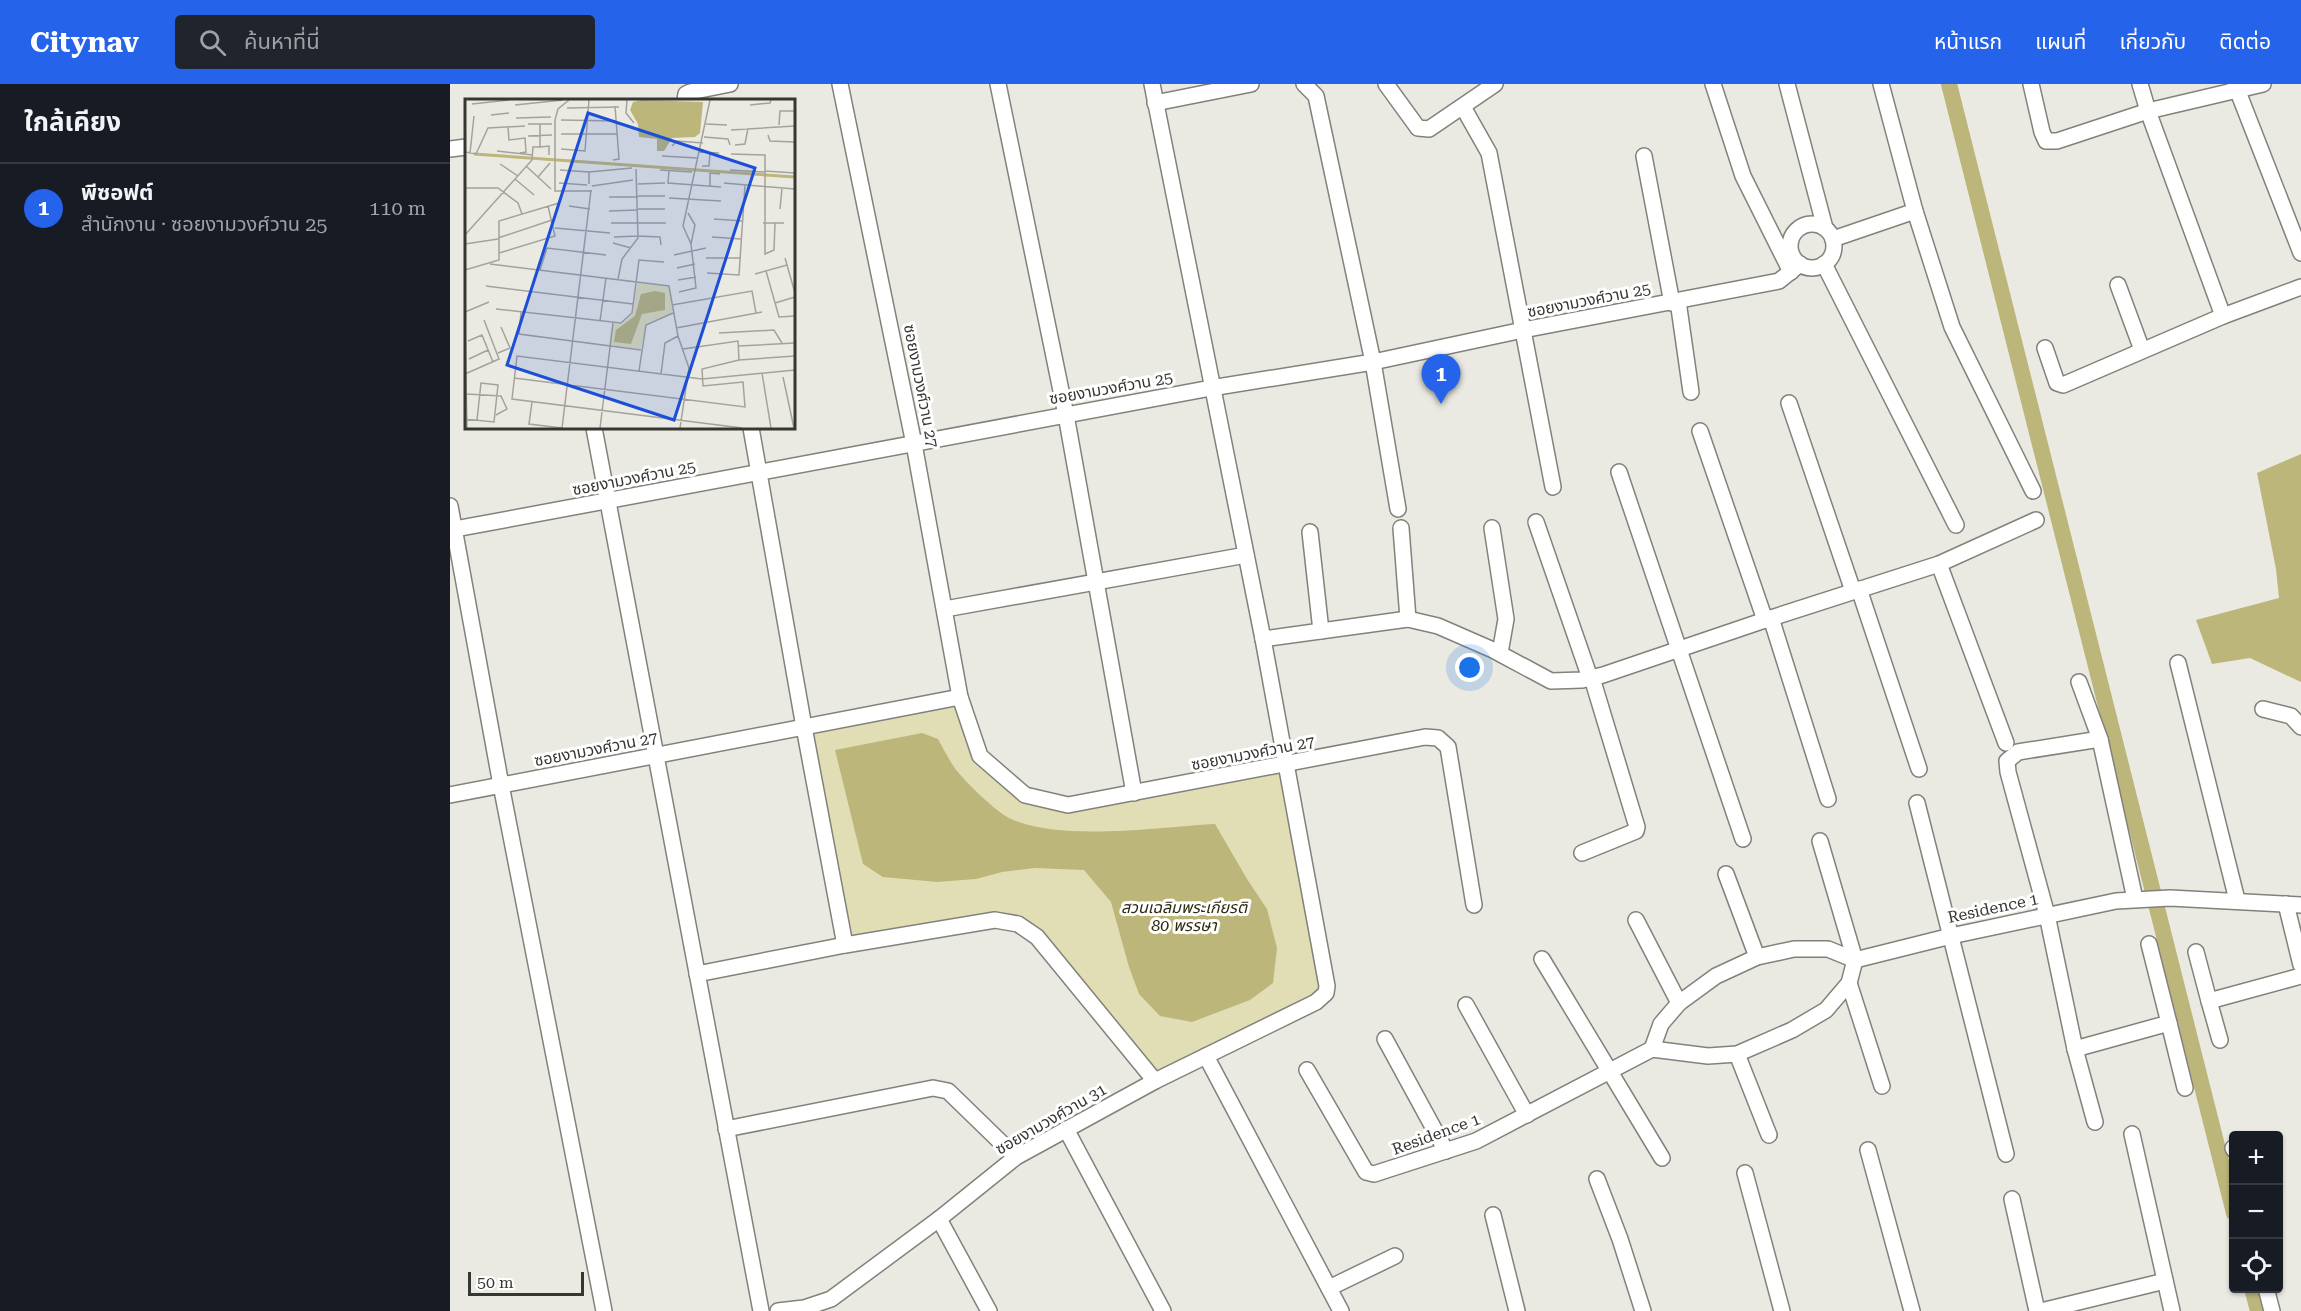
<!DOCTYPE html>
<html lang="th">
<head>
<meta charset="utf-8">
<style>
	:root { --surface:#171b24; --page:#20242c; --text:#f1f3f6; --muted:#9ea1a6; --line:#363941; --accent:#2563eb }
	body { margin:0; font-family:"Roboto Serif","Noto Sans Thai",serif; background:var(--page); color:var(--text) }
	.controls { position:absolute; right:18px; bottom:18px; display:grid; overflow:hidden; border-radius:6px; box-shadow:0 2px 4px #0004 }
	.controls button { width:54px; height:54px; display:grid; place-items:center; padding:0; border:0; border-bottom:2px solid var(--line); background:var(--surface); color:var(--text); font:30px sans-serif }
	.scale { position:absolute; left:18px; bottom:15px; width:116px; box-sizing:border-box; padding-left:6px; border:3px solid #363633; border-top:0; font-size:16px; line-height:21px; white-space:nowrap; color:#363633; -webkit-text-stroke:4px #fff; paint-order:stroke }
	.you { position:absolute; left:1020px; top:584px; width:21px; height:21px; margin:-15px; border:4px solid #fff; border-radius:50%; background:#1a73e8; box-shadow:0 0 0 9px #1a73e833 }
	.badge { display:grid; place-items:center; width:39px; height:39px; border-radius:50%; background:var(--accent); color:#fff; font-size:20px; font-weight:700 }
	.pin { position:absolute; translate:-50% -50px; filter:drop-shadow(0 2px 3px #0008) }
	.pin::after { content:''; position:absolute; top:32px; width:21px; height:18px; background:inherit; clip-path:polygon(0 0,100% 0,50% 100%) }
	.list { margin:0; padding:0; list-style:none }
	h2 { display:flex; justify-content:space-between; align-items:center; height:78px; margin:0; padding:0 24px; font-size:26px }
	h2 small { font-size:20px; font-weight:400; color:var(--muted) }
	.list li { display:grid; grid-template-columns:39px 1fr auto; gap:18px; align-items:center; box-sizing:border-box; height:90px; padding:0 24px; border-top:2px solid var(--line) }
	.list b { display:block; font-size:22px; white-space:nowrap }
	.list p { margin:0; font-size:20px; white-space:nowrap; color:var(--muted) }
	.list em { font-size:20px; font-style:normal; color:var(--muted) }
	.icon { flex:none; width:33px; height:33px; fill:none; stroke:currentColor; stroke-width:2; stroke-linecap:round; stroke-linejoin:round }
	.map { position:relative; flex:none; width:1851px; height:1227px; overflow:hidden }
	header { display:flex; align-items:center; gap:36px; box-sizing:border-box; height:84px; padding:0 30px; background:var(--accent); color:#fff }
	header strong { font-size:28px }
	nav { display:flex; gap:33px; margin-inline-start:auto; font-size:21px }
	.search { width:420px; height:54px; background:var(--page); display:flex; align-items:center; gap:15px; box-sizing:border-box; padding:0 21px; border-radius:6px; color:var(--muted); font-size:22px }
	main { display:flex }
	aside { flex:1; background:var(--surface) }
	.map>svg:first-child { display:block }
	.green { fill:#e1deb5 }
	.water { fill:#bcb67b }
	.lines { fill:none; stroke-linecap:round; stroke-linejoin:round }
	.canal { stroke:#bcb67b; stroke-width:16 }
	.minor-casing { stroke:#82817a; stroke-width:18 }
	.minor { stroke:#fff; stroke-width:15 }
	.labels { text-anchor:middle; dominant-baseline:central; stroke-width:6; stroke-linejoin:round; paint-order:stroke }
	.street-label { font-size:16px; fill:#363633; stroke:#fff }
	.park-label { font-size:16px; font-style:italic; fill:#2d2a0f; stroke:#fff }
	.inset-river { fill:none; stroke:#bcb67b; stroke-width:3 }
	.inset-road { fill:none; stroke:#a3a29c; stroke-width:1.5 }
	.view { fill:#1d4ed8; fill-opacity:0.15; stroke:#1d4ed8; stroke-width:3 }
	.inset-edge { fill:none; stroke:#363633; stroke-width:3 }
</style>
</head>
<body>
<header>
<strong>Citynav</strong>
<div class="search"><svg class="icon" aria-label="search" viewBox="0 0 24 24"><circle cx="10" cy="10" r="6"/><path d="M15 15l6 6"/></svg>ค้นหาที่นี่</div>
<nav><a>หน้าแรก</a><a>แผนที่</a><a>เกี่ยวกับ</a><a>ติดต่อ</a></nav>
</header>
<main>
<aside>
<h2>ใกล้เคียง<small></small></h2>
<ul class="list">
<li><span class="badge">1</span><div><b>พีซอฟต์</b><p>สำนักงาน · ซอยงามวงศ์วาน 25</p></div><em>110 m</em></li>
</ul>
</aside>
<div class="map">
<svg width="1851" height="1227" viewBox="0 0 1851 1227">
	<rect width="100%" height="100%" fill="#ebeae2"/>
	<path class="green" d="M506,611L523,678L572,720L617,729L830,688L873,909L706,991L572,836L398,857L359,639Z"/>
	<g class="water">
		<path d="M1851,370V598L1800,574L1762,580L1746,536L1829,514L1826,485L1807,389Z"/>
		<path d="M472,649L488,655C493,664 498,674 504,683C513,696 547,729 561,735C612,758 708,743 765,740L797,795L817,825L827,864L823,899L800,916L742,938L710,932L689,910L679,883L661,818L634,786L585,784L552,788L526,795L487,798L433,793L413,780L385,666Z"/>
	</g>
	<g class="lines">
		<g class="canal">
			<path d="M1499,0L1784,1129"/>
			<path d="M1802,1204L1808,1227"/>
		</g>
		<defs>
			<g id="minor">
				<path d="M390,0L464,360L510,613L530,672L575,711L618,721L975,653L988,654L998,663L1024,821"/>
				<path d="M548,0L616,331L684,709"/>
				<path d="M854,0L866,12L923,278L948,425"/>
				<path d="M936,0L968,44L979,45L1045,0"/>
				<path d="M1263,0L1293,92L1341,188"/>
				<path d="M1337,0L1375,144"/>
				<path d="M1581,0L1592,48L1596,57H1607L1698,27L1813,0"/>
				<path d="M1690,0L1698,27L1773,232"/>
				<path d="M1785,0L1851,169"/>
				<path d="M235,16L236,10L240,8L280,0"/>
				<path d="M705,19L801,0"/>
				<path d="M1013,23L1039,69L1103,403"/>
				<path d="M0,65L16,63"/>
				<path d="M1194,72L1222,219"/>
				<path d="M1465,127L1502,243L1583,407"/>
				<circle cx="1362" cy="162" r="22"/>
				<path d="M1383,155L1465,127L1431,0"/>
				<path d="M1374,180L1506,441"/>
				<path d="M1668,201L1692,266"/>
				<path d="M1228,217L1241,308"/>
				<path d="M1595,264L1607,299L1613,301L1773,232L1851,203"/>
				<path d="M1339,319L1403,507"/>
				<path d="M144,344L311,1227"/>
				<path d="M301,344L354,643L395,861"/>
				<path d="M1250,347L1315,536"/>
				<path d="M1169,388L1293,755"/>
				<path d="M0,422L51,701L154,1227"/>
				<path d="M1086,438L1140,594"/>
				<path d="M951,444L958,535"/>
				<path d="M1042,444L1056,535L1050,569"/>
				<path d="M0,446L761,304L923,278L1073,246L1329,197L1350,180"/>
				<path d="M860,448L871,547"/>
				<path d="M1489,480L1556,659"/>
				<path d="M1409,505L1469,685"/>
				<path d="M495,525L796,471"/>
				<path d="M1321,534L1378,715"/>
				<path d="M813,555L958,535L988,542L1043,566L1101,597L1132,596L1153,591L1321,534L1489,480L1586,436"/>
				<path d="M1728,579L1787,816"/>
				<path d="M1629,598L1650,655L1685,815"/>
				<path d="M1813,625L1841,632L1851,643"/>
				<path d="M0,711L510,613"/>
				<path d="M1467,719L1556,1070"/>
				<path d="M1370,757L1405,876"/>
				<path d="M1132,769L1186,747L1187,743L1142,594"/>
				<path d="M1276,790L1307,873"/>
				<path d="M1836,820L1851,881"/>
				<path d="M1186,836L1229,919"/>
				<path d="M1699,860L1719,939"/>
				<path d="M1746,868L1759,917L1851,892"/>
				<path d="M1092,875L1212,1074"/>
				<path d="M247,890L395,861L545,836L568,840L587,853L705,997"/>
				<path d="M1399,899L1432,1002"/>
				<path d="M1759,917L1770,956"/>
				<path d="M1016,921L1077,1031"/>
				<path d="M935,955L996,1067"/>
				<path d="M1202,965L1211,940L1229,919L1266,892L1307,873L1344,865H1378L1405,876L1501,852L1666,817L1720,814L1851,821"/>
				<path d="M1625,965L1719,939L1735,1004"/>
				<path d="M1287,970L1319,1051"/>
				<path d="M756,972L891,1227"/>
				<path d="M857,986L916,1088L924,1090L1026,1057L1202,965L1258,972L1287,970L1342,946L1376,926L1399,899L1405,876"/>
				<path d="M1645,1038L1625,965L1597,831L1558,688L1557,677L1568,668L1650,655"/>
				<path d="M276,1045L483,1004L498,1007L566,1073"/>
				<path d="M616,1045L713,1227"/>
				<path d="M1682,1050L1722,1227"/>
				<path d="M1783,1064L1784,1066"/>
				<path d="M1418,1066L1462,1227"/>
				<path d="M1295,1089L1332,1227"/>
				<path d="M1147,1095L1170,1155L1193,1227"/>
				<path d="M1562,1115L1587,1227"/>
				<path d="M1043,1131L1067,1227"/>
				<path d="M489,1135L539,1227"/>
				<path d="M879,1204L945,1172"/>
				<path d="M1816,1204L1822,1227"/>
				<path d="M328,1227L354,1224L381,1215L489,1135L566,1073L705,997L866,918L876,909L877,902L813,555L702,0"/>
				<path d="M1591,1227L1715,1197"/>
			</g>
		</defs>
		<use href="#minor" class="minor-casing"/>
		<use href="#minor" class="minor"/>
	</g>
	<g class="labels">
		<g class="street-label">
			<text transform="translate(1139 216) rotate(-11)">ซอยงามวงศ์วาน 25</text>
			<text transform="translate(471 302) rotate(79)">ซอยงามวงศ์วาน 27</text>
			<text transform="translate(661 304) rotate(-10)">ซอยงามวงศ์วาน 25</text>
			<text transform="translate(184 394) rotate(-11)">ซอยงามวงศ์วาน 25</text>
			<text transform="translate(146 665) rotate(-11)">ซอยงามวงศ์วาน 27</text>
			<text transform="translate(803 669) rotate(-11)">ซอยงามวงศ์วาน 27</text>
			<text transform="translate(1543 824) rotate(-12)">Residence 1</text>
			<text transform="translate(601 1035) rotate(-30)">ซอยงามวงศ์วาน 31</text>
			<text transform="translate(986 1050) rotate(-20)">Residence 1</text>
		</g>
		<g class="park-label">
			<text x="734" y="823">สวนเฉลิมพระเกียรติ<tspan x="734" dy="18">80 พรรษา</tspan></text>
		</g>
	</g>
	<g transform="translate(15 15)">
		<rect width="330" height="330" fill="#ebeae2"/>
		<path d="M172,184L204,188L208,214L181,225L176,250L144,246L147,224L157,225L168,215Z" fill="#e1deb5"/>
		<path d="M177,1L238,3L235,34L230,38L207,39L199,52H192V40L174,38L173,25L165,11L168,3ZM190,192L200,194V211L177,215L166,245L149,243L151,231L170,217L176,195Z" fill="#bcb67b"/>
		<path class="inset-river" d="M9,55L330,78"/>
		<path class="inset-road" d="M104,1L93,10L90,21V92H127M162,1L161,14L169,24M7,5L44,1M50,6L98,1M285,6L305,4L306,1M102,9L154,8M26,16L44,14M51,19L86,18M96,21L151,22M63,25H87M241,25L262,26M314,26L315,12H330M43,28L44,41L60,39L61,53L55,54M266,31L330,27M96,35H152M303,36L305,42L330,43M63,37L87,36M239,38L263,40L265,46M270,46L280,45L283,29M207,47L212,42L238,44M75,48L84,47V56M96,50L120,52L124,1M32,52L68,56M0,53L11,55L23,29L60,27M234,53L254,54M5,54L9,17M266,55L300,56V155L309,151L310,124M197,57L232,59M148,61L154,60L150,7M35,65L53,77M61,67L86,90M237,67H244L245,54M95,71L124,73V85M195,71L227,73M204,71L203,84L256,88M265,71L300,73M300,72L330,74M124,73L167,69M73,78L85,64M50,80L69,96M94,84L122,86M259,84L330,90M173,85L200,84M127,87L168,81M245,88V74L255,75M0,89H33L53,104L57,115M173,97H200M144,98H173M204,99L256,102M104,107L125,110M173,110H200M315,110L317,89M144,112L173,111M223,114L230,126L226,145M249,120L278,122M146,124H201M298,124H319M90,129L145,134M0,136L67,61L68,48H75V25M173,137L195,138L196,146M149,138L173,137M247,138L276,140M33,139L87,121M148,144L166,149M0,145L33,140M34,154L90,137L83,107M209,156L241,149M241,159H276M320,159L330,194M25,165L204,187L213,237L224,269L215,329M212,169L230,165M0,171L34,161V122L94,104M75,171L82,149L141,156M301,172L314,218L330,217M242,174L274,176L280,86M290,175L322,166M153,180L157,160L173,139L171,70M213,181L231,178M21,187L168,205M214,193L231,189L226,145L218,127L245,1M310,204L330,198M207,206L287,192L291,214M31,210L156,224L167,214L174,161L199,163M0,213L24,203M56,213L54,235L176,251M135,222L141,179M0,229L2,329M211,229L297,213M254,234L309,231L317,244M3,242L17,236L28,263M274,247L330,244M218,250L273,242L274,261M33,254L45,249L36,228M4,260L23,251M174,272L181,226L208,214M297,274L306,329M0,275L34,260L19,221M196,275L200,244L213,237M318,278L329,329M49,279L280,308L278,283L238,287L237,270L274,261L330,257M2,295L36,297L42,310L31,316M67,303L64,325L97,329M0,320L29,323L33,286L16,284L12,321M97,329L126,91M135,329L148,224M277,329L47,300L52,257L237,280L330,271"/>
		<path class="view" d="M123,14L290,69L209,321L42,266Z"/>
		<rect width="330" height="330" class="inset-edge"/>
	</g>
</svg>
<div class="controls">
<button>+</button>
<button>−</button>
<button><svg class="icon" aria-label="locate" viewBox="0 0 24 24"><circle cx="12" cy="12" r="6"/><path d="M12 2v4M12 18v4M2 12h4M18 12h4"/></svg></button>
</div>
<div class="scale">50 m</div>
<div class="you"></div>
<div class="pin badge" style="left:991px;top:320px">1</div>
</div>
</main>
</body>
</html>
